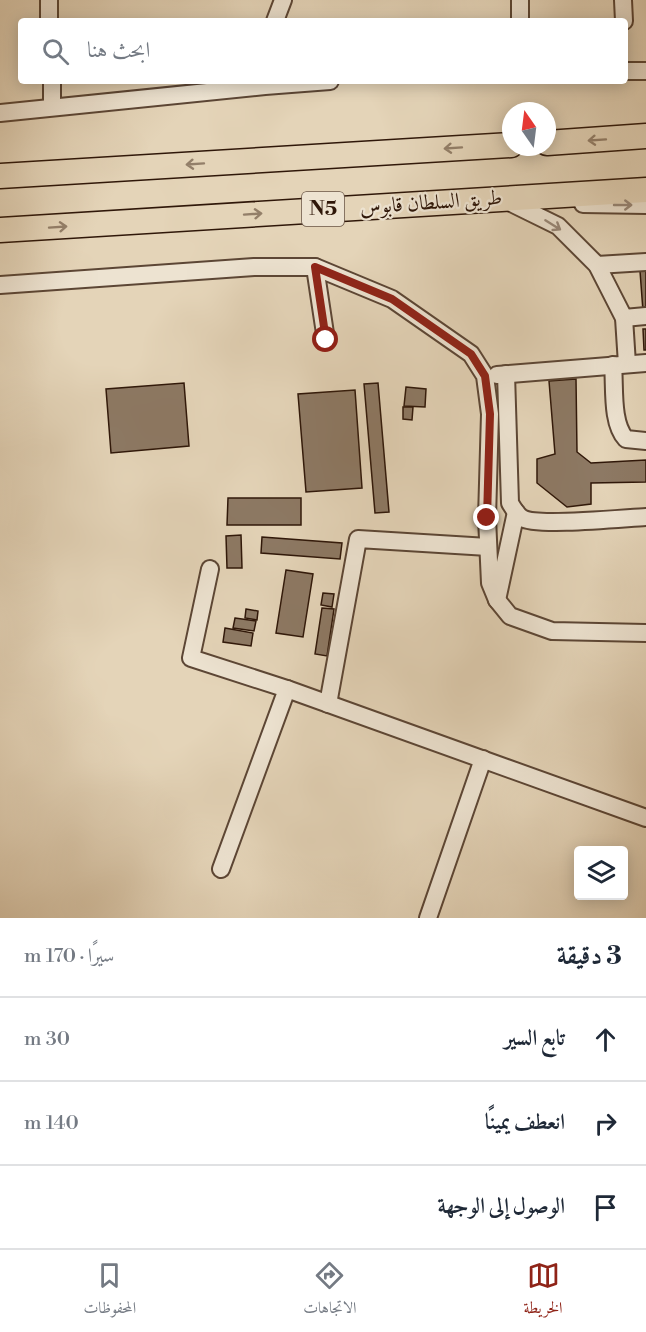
<!DOCTYPE html>
<html lang="ar">
<head>
<meta charset="utf-8">
<style>
	:root { --surface:#fff; --page:#f6f6f7; --text:#1f2937; --muted:#747a83; --line:#e0e1e3; --accent:#8f2418 }
	body { margin:0; font-family:"Libre Bodoni",Amiri,serif; background:var(--page); color:var(--text); direction:rtl }
	.controls { position:absolute; right:18px; bottom:18px; display:grid; overflow:hidden; border-radius:6px; box-shadow:0 3px 15px #0003 }
	.controls button { width:54px; height:54px; display:grid; place-items:center; padding:0; border:0; border-bottom:2px solid var(--line); background:var(--surface); color:var(--text); font:30px sans-serif }
	.compass { position:absolute; left:502px; top:102px; width:54px; height:54px; border-radius:50%; background:var(--surface); box-shadow:0 3px 15px #0003; rotate:346deg }
	.stop { position:absolute; width:18px; height:18px; margin:-14px; border:4px solid #8f2418; border-radius:50%; background:#fff }
	.stop.end { background:#8f2418; border-color:#fff; box-shadow:0 2px 6px #0008 }
	.list { margin:0; padding:0; list-style:none }
	h2 { display:flex; justify-content:space-between; align-items:center; height:78px; margin:0; padding:0 24px; font-size:26px }
	h2 small { font-size:20px; font-weight:400; color:var(--muted) }
	.list li { display:grid; grid-template-columns:39px 1fr auto; gap:18px; align-items:center; box-sizing:border-box; height:84px; padding:0 24px; border-top:2px solid var(--line) }
	.list b { display:block; font-size:22px; white-space:nowrap }
	.list em { font-size:20px; font-style:normal; color:var(--muted) }
	.icon { flex:none; width:33px; height:33px; fill:none; stroke:currentColor; stroke-width:2; stroke-linecap:round; stroke-linejoin:round }
	.map { position:relative; flex:none; width:646px; height:918px; overflow:hidden; direction:ltr }
	.search { position:absolute; background:var(--surface); box-shadow:0 3px 15px #0003; left:18px; right:18px; top:18px; height:66px; display:flex; align-items:center; gap:15px; box-sizing:border-box; padding:0 21px; border-radius:6px; color:var(--muted); font-size:22px }
	.sheet { height:330px; background:var(--surface) }
	nav { display:flex; justify-content:space-around; align-items:center; box-sizing:border-box; height:84px; border-top:2px solid var(--line); background:var(--surface); font-size:16px; color:var(--muted) }
	nav a { display:grid; justify-items:center; gap:3px }
	nav .on { color:var(--accent) }
	.map>svg:first-child { display:block }
	.building { fill:#8d7964; stroke:#2f1709; stroke-width:1.5 }
	.lines { fill:none; stroke-linecap:round; stroke-linejoin:round }
	.minor-casing { stroke:#5c4635; stroke-width:20 }
	.highway-casing { stroke:#2f1709; stroke-width:27 }
	.minor { stroke:#ede3d1; stroke-width:16 }
	.highway { stroke:#e4d4b8; stroke-width:24 }
	.oneway { stroke:#937f69 }
	.oneway2 { stroke:#988777 }
	.route { stroke:#8f2418; stroke-width:8 }
	.labels { text-anchor:middle; dominant-baseline:central; stroke-width:4.5; stroke-linejoin:round; paint-order:stroke }
	.shield { fill:#ede3d1; stroke:#685445; stroke-width:1.5 }
	.shield-label { font-size:20px; font-weight:bold; fill:#2f1709 }
	.street-label { font-size:21px; fill:#2f1709; stroke:#ede3d1 }
</style>
</head>
<body>
<div class="map">
<svg width="646" height="918" viewBox="0 0 646 918">
	<rect width="100%" height="100%" fill="#e4d4b8"/>
	<filter id="stains"><feTurbulence type="fractalNoise" baseFrequency=".00333" numOctaves="4"/><feColorMatrix values="0 0 0 0 .2 0 0 0 0 .09 0 0 0 0 .02 0 0 0 .5 -.17"/></filter>
	<radialGradient id="worn" r=".72"><stop offset=".6" stop-color="#630" stop-opacity="0"/><stop offset="1" stop-color="#630" stop-opacity=".3"/></radialGradient>
	<g class="building">
		<path d="M646,270V311H643L640,271Z"/>
		<path d="M643,329H646V350H644Z"/>
		<path d="M576,379L577,452L591,463L646,460V482L591,483V504L567,507L537,483V459L555,454L549,381Z"/>
		<path d="M184,383L189,446L111,453L106,389Z"/>
		<path d="M378,383L389,512L375,513L364,384Z"/>
		<path d="M406,387L426,389L425,407L404,406Z"/>
		<path d="M355,390L362,488L306,492L298,394Z"/>
		<path d="M403,407H413L412,420L403,419Z"/>
		<path d="M228,498H301V525H227Z"/>
		<path d="M241,535L242,568H227L226,536Z"/>
		<path d="M262,537L342,543L340,559L261,553Z"/>
		<path d="M286,570L313,574L303,637L276,633Z"/>
		<path d="M323,593L334,594L332,607L321,605Z"/>
		<path d="M322,608L334,609L327,656L315,654Z"/>
		<path d="M246,609L258,611L257,620L245,618Z"/>
		<path d="M235,618L256,621L254,631L233,628Z"/>
		<path d="M225,628L253,633L251,646L223,642Z"/>
	</g>
	<g class="lines">
		<defs>
			<g id="minor">
				<path d="M49,0V21"/>
				<path d="M623,0L624,21"/>
				<path d="M275,21L283,0"/>
				<path d="M520,21V0"/>
				<path d="M625,71H646"/>
				<path d="M52,81V107"/>
				<path d="M0,113L265,86L330,81"/>
				<path d="M505,200L558,226L597,265L624,318L627,364"/>
				<path d="M583,204L646,205"/>
				<path d="M597,265L646,262"/>
				<path d="M315,267L326,340"/>
				<path d="M0,285L254,267H315L392,299L471,354L485,376L490,414L487,518L490,583L497,600L510,616L552,631L646,633"/>
				<path d="M624,318L646,316"/>
				<path d="M613,365C615,387 611,423 626,439L646,441"/>
				<path d="M506,374L510,503C513,508 517,515 522,518C536,527 625,518 646,517"/>
				<path d="M497,375L646,363"/>
				<path d="M210,569L191,658L287,689L646,818"/>
				<path d="M497,600L516,512"/>
				<path d="M328,704L358,539L488,547"/>
				<path d="M221,869L287,689"/>
				<path d="M428,918L483,759"/>
			</g>
			<g id="highway">
				<path d="M547,143L646,136"/>
				<path d="M0,176L511,145"/>
				<path d="M0,230L646,190"/>
			</g>
		</defs>
		<use href="#minor" class="minor-casing"/>
		<use href="#highway" class="highway-casing"/>
		<use href="#minor" class="minor"/>
		<use href="#highway" class="highway"/>
	</g>
	<defs><path id="oneway-shaft" d="M-6 0H5M1.5-3L5.5 0L1.5 3" fill="none" stroke-width="1.6" stroke-linecap="round" stroke-linejoin="round" transform="scale(1.5)"/></defs>
	<g class="oneway">
		<use href="#oneway-shaft" transform="translate(597 140) rotate(176)"/>
		<use href="#oneway-shaft" transform="translate(453 148) rotate(176)"/>
		<use href="#oneway-shaft" transform="translate(195 164) rotate(176)"/>
		<use href="#oneway-shaft" transform="translate(253 214) rotate(-4)"/>
		<use href="#oneway-shaft" transform="translate(58 227) rotate(-4)"/>
	</g>
	<g class="oneway2">
		<use href="#oneway-shaft" transform="translate(623 205)"/>
		<use href="#oneway-shaft" transform="translate(553 225) rotate(32)"/>
	</g>
	<g class="lines">
		<path class="route" d="M326,340L315,267L392,299L471,354L485,376L490,414L487,518"/>
	</g>
	<g class="labels">
		<rect class="shield" x="302" y="192" width="42" height="34" rx="4.5"/>
		<g class="shield-label">
			<text x="323" y="209">N5</text>
		</g>
		<g class="street-label">
			<text transform="translate(431 203) rotate(-4)">طريق السلطان قابوس</text>
		</g>
	</g>
	<rect width="100%" height="100%" filter="url(#stains)"/>
	<rect width="100%" height="100%" fill="url(#worn)"/>
</svg>
<div class="controls">
<button><svg class="icon" aria-label="layers" viewBox="0 0 24 24"><path d="M12 4l9 5-9 5-9-5zM3 14l9 5 9-5"/></svg></button>
</div>
<svg class="compass" viewBox="-18 -18 36 36"><path d="M0-13l5 13h-10z" fill="#e53935"/><path d="M0 13l5-13h-10z" fill="#747a83"/></svg>
<div class="stop" style="left:326px;top:340px"></div>
<div class="stop end" style="left:487px;top:518px"></div>
<div class="search"><svg class="icon" aria-label="search" viewBox="0 0 24 24"><circle cx="10" cy="10" r="6"/><path d="M15 15l6 6"/></svg>ابحث هنا</div>
</div>
<section class="sheet">
<h2>3 دقيقة<small>سيرًا · 170 m</small></h2>
<ul class="list">
<li><svg class="icon" aria-label="ahead" viewBox="0 0 24 24"><path d="M12 20V5M6 11l6-6 6 6"/></svg><div><b>تابع السير</b></div><em>30 m</em></li>
<li><svg class="icon" aria-label="right" viewBox="0 0 24 24"><path d="M7 20v-9h11M14 6l5 5-5 5"/></svg><div><b>انعطف يمينًا</b></div><em>140 m</em></li>
<li><svg class="icon" aria-label="arrive" viewBox="0 0 24 24"><path d="M6 21V4h12l-3 4 3 4H6"/></svg><div><b>الوصول إلى الوجهة</b></div></li>
</ul>
</section>
<nav>
<a class="on"><svg class="icon" aria-label="map" viewBox="0 0 24 24"><path d="M3 6l6-2 6 2 6-2v14l-6 2-6-2-6 2zM9 4v14M15 6v14"/></svg>الخريطة</a>
<a><svg class="icon" aria-label="directions" viewBox="0 0 24 24"><path d="M12 3l9 9-9 9-9-9zM9 14v-3h6M13 9l2 2-2 2"/></svg>الاتجاهات</a>
<a><svg class="icon" aria-label="saved" viewBox="0 0 24 24"><path d="M7 4h10v16l-5-4-5 4z"/></svg>المحفوظات</a>
</nav>
</body>
</html>
